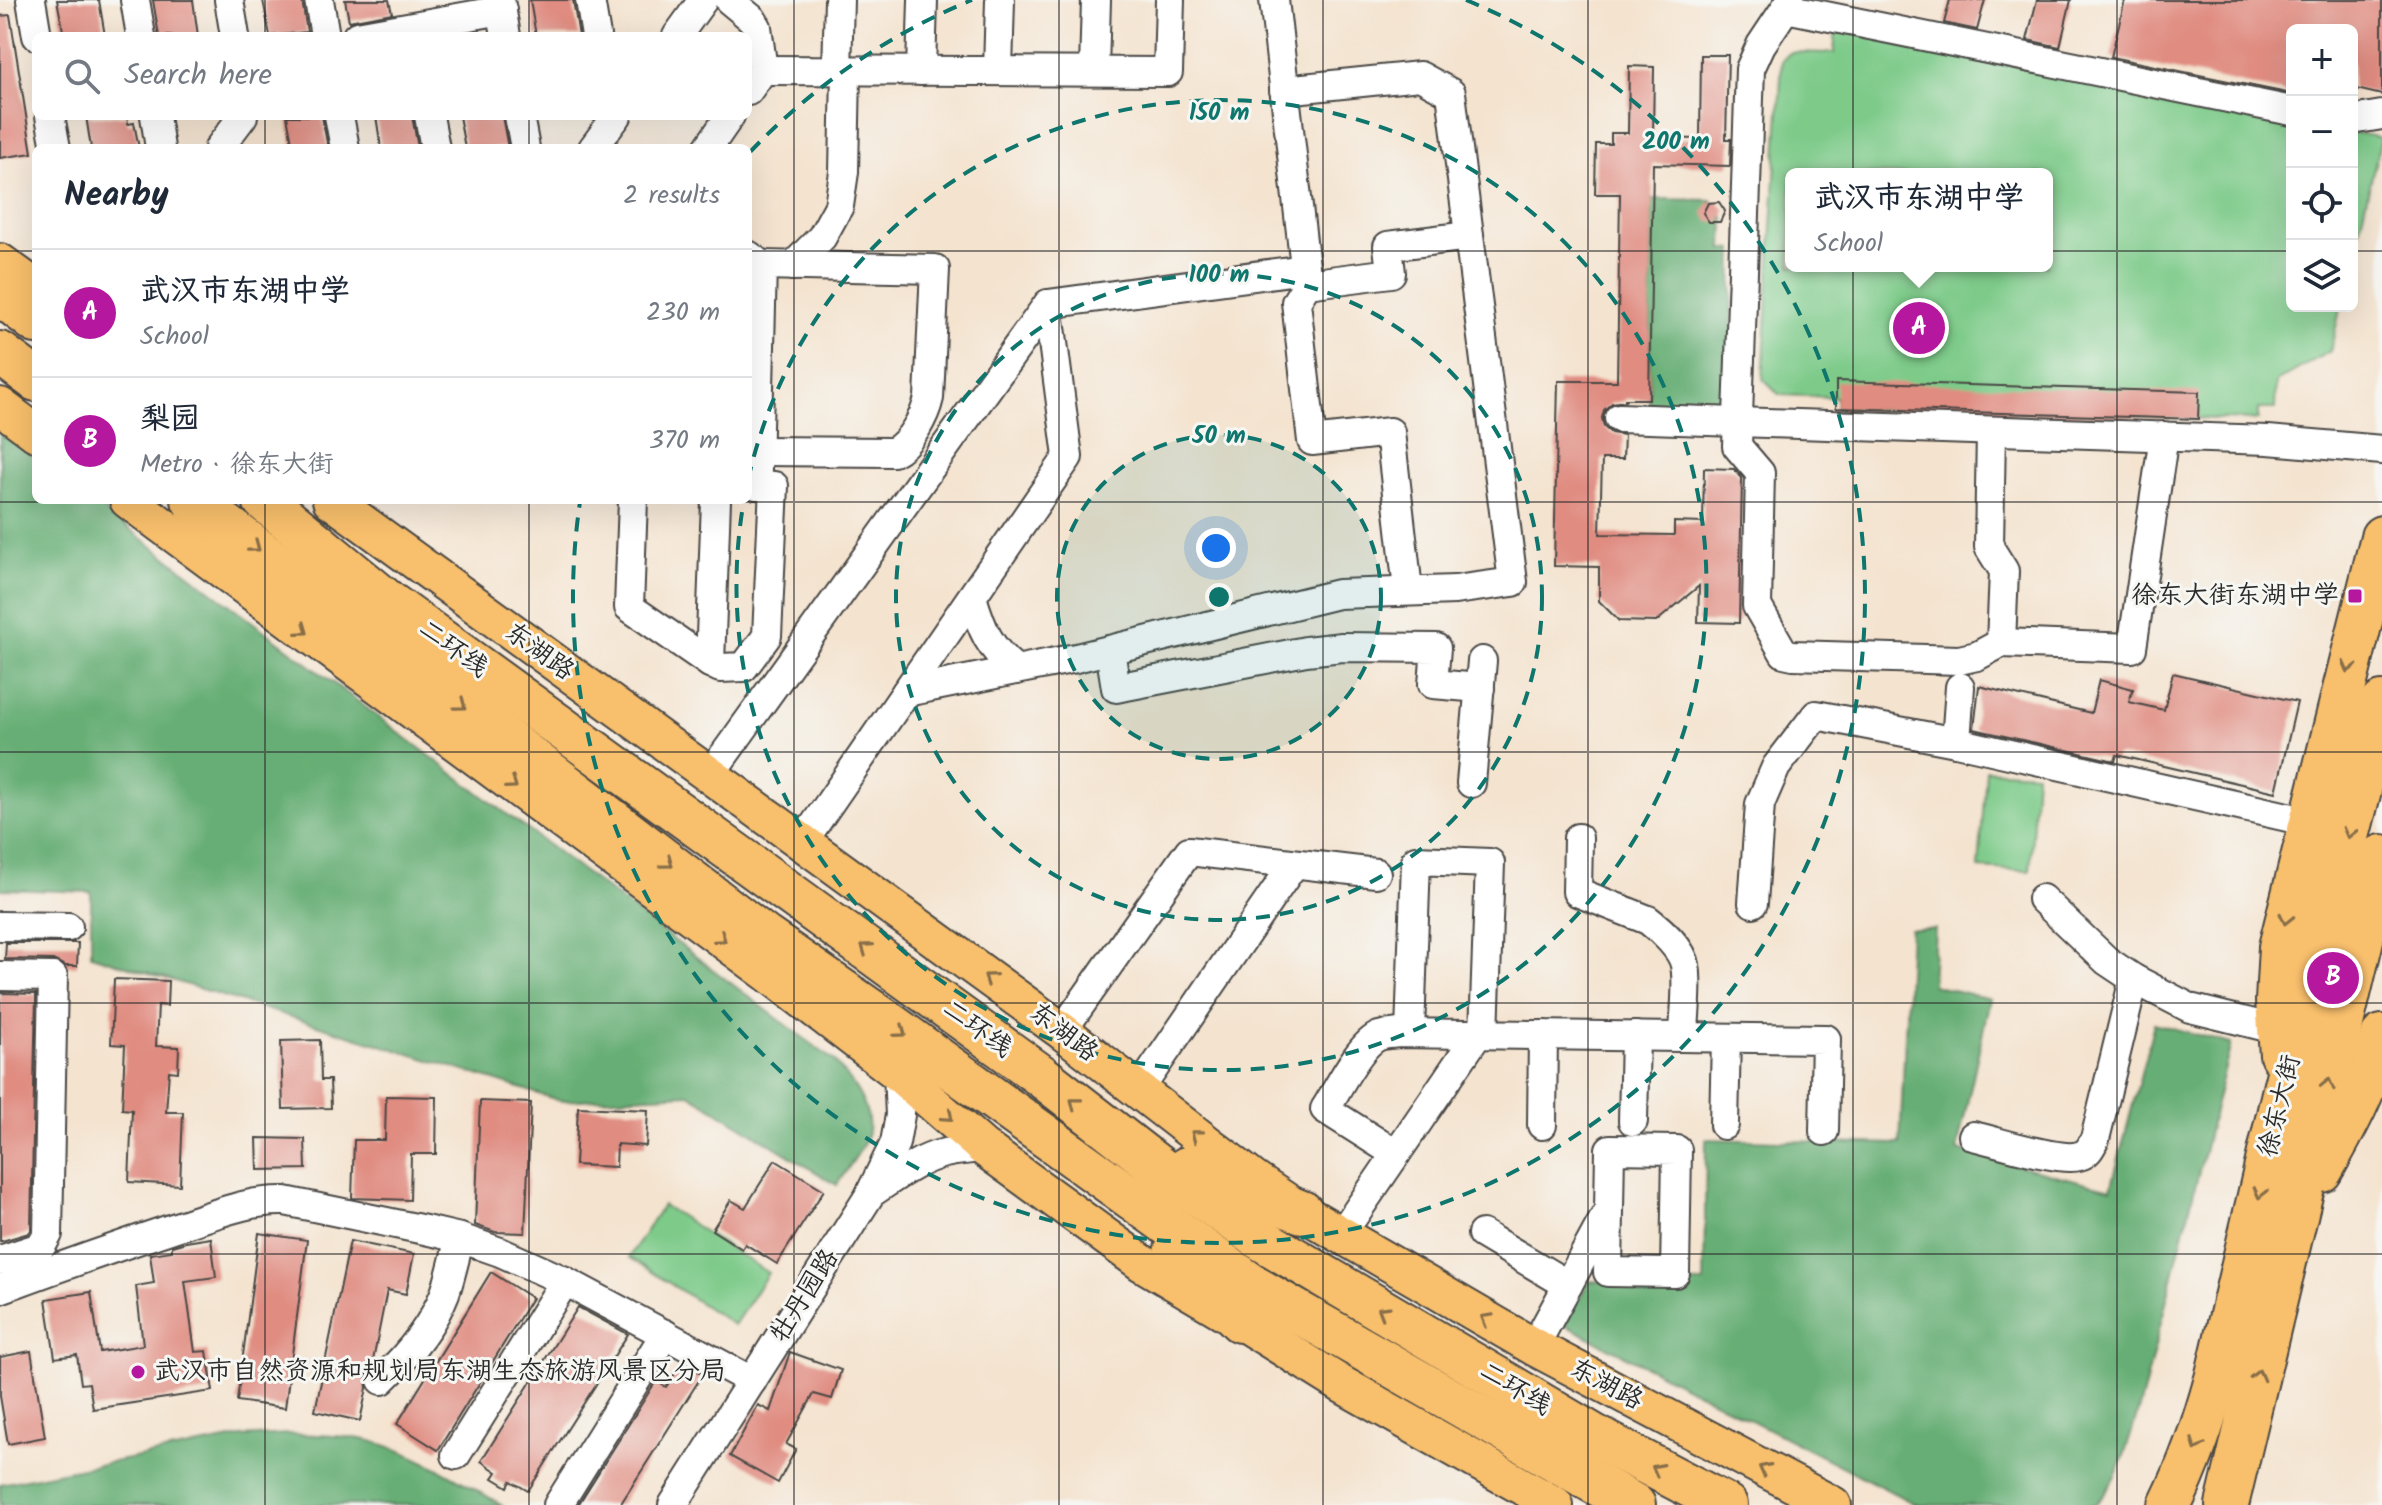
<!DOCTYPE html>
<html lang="en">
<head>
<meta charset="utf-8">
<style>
	:root { --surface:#fff; --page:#f2f2f3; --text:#1f2937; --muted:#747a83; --line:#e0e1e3; --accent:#b5179e }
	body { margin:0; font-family:Kalam,"LXGW WenKai TC",sans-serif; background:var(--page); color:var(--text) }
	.controls { position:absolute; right:24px; top:24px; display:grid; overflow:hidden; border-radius:12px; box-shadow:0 8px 32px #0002 }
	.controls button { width:72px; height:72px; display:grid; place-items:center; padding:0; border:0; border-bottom:2px solid var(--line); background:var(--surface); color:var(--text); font:40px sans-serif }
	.you { position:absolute; left:1216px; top:548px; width:28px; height:28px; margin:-20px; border:6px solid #fff; border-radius:50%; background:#1a73e8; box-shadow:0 0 0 12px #1a73e833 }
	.badge { display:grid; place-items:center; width:52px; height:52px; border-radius:50%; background:var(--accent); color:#fff; font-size:26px; font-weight:700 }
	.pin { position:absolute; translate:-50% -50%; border:4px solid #fff; box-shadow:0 2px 8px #0006 }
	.popup { position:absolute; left:1785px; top:168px; width:268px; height:104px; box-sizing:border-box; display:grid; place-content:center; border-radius:12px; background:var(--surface); filter:drop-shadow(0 2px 6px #0005); font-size:26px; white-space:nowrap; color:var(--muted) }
	.popup b { font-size:30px; color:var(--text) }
	.popup::after { content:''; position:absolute; left:50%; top:100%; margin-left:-16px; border:16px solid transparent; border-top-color:var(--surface) }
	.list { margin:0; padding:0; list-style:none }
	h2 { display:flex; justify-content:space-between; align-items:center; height:104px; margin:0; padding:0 32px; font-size:34px }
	h2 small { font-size:26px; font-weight:400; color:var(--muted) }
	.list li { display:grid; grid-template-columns:52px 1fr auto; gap:24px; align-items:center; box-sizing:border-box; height:128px; padding:0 32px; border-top:2px solid var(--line) }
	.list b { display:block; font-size:30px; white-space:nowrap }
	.list p { margin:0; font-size:26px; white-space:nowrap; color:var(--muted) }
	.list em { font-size:26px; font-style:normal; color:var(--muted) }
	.icon { flex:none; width:44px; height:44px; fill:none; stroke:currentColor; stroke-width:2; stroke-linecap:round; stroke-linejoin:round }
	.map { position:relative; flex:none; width:2382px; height:1505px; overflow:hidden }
	.search { position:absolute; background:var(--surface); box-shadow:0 8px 32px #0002; left:32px; top:32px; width:720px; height:88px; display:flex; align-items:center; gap:20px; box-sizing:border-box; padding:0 28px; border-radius:12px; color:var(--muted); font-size:30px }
	.panel { position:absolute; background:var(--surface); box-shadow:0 8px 32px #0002; left:32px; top:144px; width:720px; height:360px; border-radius:12px }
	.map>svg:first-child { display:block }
	.green { fill:#7dca89; stroke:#547a5a; stroke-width:2; fill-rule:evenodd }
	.forest { fill:#66ae75; stroke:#486c50; stroke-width:2 }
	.building { fill:#e08c81 }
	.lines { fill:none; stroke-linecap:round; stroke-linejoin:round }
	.minor-casing { stroke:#494744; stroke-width:32 }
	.major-casing { stroke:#494744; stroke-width:40 }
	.highway-casing { stroke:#494744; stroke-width:46 }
	.minor { stroke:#fff; stroke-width:28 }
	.major { stroke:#f8bf6c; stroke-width:36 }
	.highway { stroke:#f8bf6c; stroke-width:42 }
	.oneway { stroke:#876e48 }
	.grid { fill:none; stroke:#2b2b2b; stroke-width:2; stroke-opacity:0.55 }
	.ring { fill:none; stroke:#0f766e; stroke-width:4; stroke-dasharray:14 10 }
	.poi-dot { fill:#b5179e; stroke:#f6f6f2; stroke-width:3 }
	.labels { text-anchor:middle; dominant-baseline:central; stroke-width:6; stroke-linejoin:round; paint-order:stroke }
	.poi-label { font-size:26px; fill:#2b2b2b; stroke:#f6f6f2; text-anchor:end }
	.street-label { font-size:26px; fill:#2b2b2b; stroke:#f6f6f2 }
	.centre { fill:#0f766e; stroke:#f6f6f2; stroke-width:4 }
	.ring-label { font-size:24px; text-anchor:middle; font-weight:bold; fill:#0f766e; stroke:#f6f6f2; stroke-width:6; stroke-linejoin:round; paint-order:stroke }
</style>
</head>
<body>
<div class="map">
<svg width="2382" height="1505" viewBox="0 0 2382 1505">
	<rect width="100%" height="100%" fill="#f6f6f2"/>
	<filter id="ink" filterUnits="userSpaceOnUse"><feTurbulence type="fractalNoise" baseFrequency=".0125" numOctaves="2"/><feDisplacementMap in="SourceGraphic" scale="16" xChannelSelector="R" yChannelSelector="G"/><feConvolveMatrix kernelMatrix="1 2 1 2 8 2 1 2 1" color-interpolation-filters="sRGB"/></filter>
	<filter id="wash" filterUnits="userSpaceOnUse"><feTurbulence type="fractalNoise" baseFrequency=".006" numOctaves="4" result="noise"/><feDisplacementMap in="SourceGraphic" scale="32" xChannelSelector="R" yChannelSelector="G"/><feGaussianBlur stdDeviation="1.8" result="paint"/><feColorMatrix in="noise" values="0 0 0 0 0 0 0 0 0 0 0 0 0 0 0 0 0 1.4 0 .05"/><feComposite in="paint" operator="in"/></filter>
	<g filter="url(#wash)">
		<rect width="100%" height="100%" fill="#f4e3cf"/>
		<g class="green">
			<path d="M1836,28L2292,120V306H2341L2330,351L2276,382L2275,409H2258V420L1836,409V397L1779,395L1763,379L1782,60L1791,52L1834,53ZM1791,174H2047V266H1791Z"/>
			<path d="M2352,132L2381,138L2352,260Z"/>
			<path d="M1986,770L2036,773L2030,871L1979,868Z"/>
			<path d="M663,1205L768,1273L734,1325L629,1257Z"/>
		</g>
		<g class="forest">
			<path d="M1652,199L1711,200L1724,217L1723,249L1733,250L1730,394L1713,408L1649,407Z"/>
			<path d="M0,432L36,459V500H91L834,1061C851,1080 878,1113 865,1141C858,1156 846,1170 837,1185L689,1094L561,1101L91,955V892L0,889Z"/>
			<path d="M1910,929H1935L1932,985L1990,999L1957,1150L2111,1189L2154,1023L2231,1044L2142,1398C2132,1430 2120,1484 2094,1505H1917L1565,1325L1589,1281L1704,1283L1706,1139L1900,1144Z"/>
			<path d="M288,1434C313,1435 338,1435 362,1439C409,1448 461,1481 502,1505H0V1484L241,1437Z"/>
		</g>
		<g id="blocks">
			<g class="building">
				<path d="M57,0H99L105,36H64Z"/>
				<path d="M153,0H193L198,36H159Z"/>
				<path d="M263,0H302L307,32L270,36Z"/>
				<path d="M345,0H389L392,13L349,21Z"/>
				<path d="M530,0H573L579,36H536Z"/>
				<path d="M1950,0H1985L1977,30L1944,23Z"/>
				<path d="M2037,0H2071L2060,47L2027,40Z"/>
				<path d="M2125,0H2382V95L2352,88V30H2292V94L2111,57Z"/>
				<path d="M10,15L32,153L0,158V16Z"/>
				<path d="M1701,55H1728L1726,139H1731L1730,166L1653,164L1649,399H1625V401L1612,403L1604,410L1602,418L1604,427L1611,433L1624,435L1623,459H1602L1600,534L1674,535V522L1703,523L1704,468L1734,469L1742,478L1739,623L1698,622L1699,586L1656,622L1619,621L1599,601V567L1554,566L1558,381H1617L1620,194H1595L1596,144H1611V133H1628L1629,66L1654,67L1653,138L1700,139Z"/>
				<path d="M86,116H127L128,124L134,123L139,148H91Z"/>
				<path d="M287,116H322L328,148H293Z"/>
				<path d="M376,116H412L418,148H381Z"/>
				<path d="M459,116H502L508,148H465Z"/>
				<path d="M1719,202L1725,211L1720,222H1709L1703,213L1708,203Z"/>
				<path d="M1836,381L2199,392L2198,419L1836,408Z"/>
				<path d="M2173,673L2297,702L2276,792L2117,755L2115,761L1974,729L1979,686L2091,713L2099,680L2133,689L2129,702L2164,710Z"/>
				<path d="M6,943H78L77,966H65L53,960L5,959Z"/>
				<path d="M114,979L168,981L167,1006L158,1005L156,1046L179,1047L178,1072L169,1071L166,1112H183L180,1185L129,1182L132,1110L122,1109L125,1045L111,1044Z"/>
				<path d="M0,993L36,994L31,1230L29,1233L2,1241H0Z"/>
				<path d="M320,1040L321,1080H330L331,1108L283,1109L281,1041Z"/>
				<path d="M386,1096L437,1097L436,1154H411L410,1200L352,1198L354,1140H385Z"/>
				<path d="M480,1101L531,1103L525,1233L495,1232L475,1225Z"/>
				<path d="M578,1107L648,1110L646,1146L617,1144L616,1167L575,1165Z"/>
				<path d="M257,1138L305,1139L306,1169L258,1170Z"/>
				<path d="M775,1160L824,1190L777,1264L745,1244L742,1249L712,1230L731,1200L745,1208Z"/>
				<path d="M259,1233L307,1240L285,1408L237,1401Z"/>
				<path d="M211,1238L216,1277L185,1281L195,1352L207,1351L213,1391L93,1409L89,1383L81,1384L77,1355L55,1358L46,1299L91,1292L100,1352L143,1345L136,1286L154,1283L150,1254L172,1251V1246L186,1242Z"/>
				<path d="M350,1241L414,1254L406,1294L387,1290L372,1366L366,1376L367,1388L360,1421L315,1411Z"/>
				<path d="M491,1272L532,1298L438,1450L397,1424Z"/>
				<path d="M578,1307L628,1334L528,1491L511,1481L508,1487L493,1478L497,1472L481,1461Z"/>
				<path d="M31,1351L45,1437L8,1444L0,1396V1357Z"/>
				<path d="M790,1352L841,1370L832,1399L814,1394L786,1444L796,1449L778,1483L730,1456L758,1405L770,1411Z"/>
				<path d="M682,1363L703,1374L620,1505H578L656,1381L666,1387Z"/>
			</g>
		</g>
	</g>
	<g filter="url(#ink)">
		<use href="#blocks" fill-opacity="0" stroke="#494744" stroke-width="2"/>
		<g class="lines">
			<defs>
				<g id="minor">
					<path d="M31,0L37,36"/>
					<path d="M135,0L141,36"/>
					<path d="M229,0L235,36"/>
					<path d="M319,0L325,36"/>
					<path d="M500,0L506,36"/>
					<path d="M590,0L596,36"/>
					<path d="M729,0L752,19L757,27L763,70L748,91"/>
					<path d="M1274,0L1307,284L1391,273L1388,246L1469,236"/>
					<path d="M1791,0L1761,45L1750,69L1737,446L1760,473L1757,606L1784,653L1793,655L1959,660L1977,656L2001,643L2004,571L1989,547L1991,431"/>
					<path d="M1786,8L2292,111"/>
					<path d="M357,36L502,10"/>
					<path d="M677,36L703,0"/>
					<path d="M763,70L1168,72L1170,0"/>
					<path d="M998,70L1000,0"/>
					<path d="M1094,70L1096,0"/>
					<path d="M837,71L839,0"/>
					<path d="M921,71L923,0"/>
					<path d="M50,116L56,148"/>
					<path d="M155,116L160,148"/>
					<path d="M339,116L345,148"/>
					<path d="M429,116L435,148"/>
					<path d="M519,116L525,148"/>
					<path d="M2352,120L2382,115"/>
					<path d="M219,148L243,116"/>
					<path d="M593,148L617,116"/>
					<path d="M708,148L730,116"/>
					<path d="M748,255L762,265L757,469"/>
					<path d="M793,266L822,237L839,206L844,172L846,71"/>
					<path d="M1307,284L1296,302L1312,441L1390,432L1408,590"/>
					<path d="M1619,418L2268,440L2382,450"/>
					<path d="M757,451L893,452C910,444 925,416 929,398L935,269L762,265"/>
					<path d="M633,500L629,607L710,663L720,668L744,667L767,636L774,486L756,485"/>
					<path d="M972,597C982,630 989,648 1016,670"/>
					<path d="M2001,643L2132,648L2164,436"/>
					<path d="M1110,650L1116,688L1306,651L1342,647L1436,648L1433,684L1480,688"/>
					<path d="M710,663L716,500"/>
					<path d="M1960,687L1956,742L2310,822"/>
					<path d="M906,692L1076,658L1338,594L1455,590L1513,582L1451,93L1420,76L1284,90"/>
					<path d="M709,776L1048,304L1305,269"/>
					<path d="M1471,783L1482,661"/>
					<path d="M1578,838L1577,892L1648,920C1661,930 1682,949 1685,965C1689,986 1684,1016 1684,1037"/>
					<path d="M802,843L1068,457L1048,304"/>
					<path d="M2042,899L2107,961L2134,979L2190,1008L2279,1030"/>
					<path d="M1753,903L1760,804L1776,767L1816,715L1956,742"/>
					<path d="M0,926L68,927"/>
					<path d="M0,976L53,977L48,1234L42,1245L37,1248L0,1260"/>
					<path d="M1062,1031L1189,851L1376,873"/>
					<path d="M1410,1033L1416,860L1490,863L1484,1034"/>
					<path d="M1139,1090L1294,864"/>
					<path d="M1633,1121L1635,1036"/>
					<path d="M1542,1125L1543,1035"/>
					<path d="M1724,1125L1726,1038"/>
					<path d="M1973,1136C1996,1141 2059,1162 2079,1156C2088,1154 2091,1147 2095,1139L2134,979"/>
					<path d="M1610,1149L1677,1150L1675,1273L1608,1272Z"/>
					<path d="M1396,1154L1325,1109C1337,1091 1359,1044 1379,1036C1385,1034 1393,1034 1399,1033L1826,1039L1824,1131"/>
					<path d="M871,1192L895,1143L900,1115L898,1073"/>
					<path d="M1482,1234L1568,1285"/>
					<path d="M1340,1236L1478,1034"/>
					<path d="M0,1289C59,1267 119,1246 179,1226C214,1215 247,1200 285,1201L425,1230L460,1238L500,1252L565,1281L752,1381"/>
					<path d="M1534,1347L1607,1213"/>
					<path d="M382,1380C408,1355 432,1327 445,1293C451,1276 455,1256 460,1238"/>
					<path d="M456,1455L565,1281"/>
					<path d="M558,1505L665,1334"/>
					<path d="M673,1505L871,1193C894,1178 918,1159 945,1153C958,1150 971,1149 984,1148"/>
				</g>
				<g id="major">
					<path d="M0,262L36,288"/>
					<path d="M0,406L36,433"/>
					<path d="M128,500L769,974L898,1073L984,1148L1142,1263L1240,1321L1341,1384L1555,1505"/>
					<path d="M331,500L1062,1031L1253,1179L1302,1212L1534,1347L1833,1505"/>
				</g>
				<g id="highway">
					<path d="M0,294L36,322"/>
					<path d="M0,353L36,380"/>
					<path d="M193,500L765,937L883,1019L1256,1288L1634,1505"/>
					<path d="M264,500L388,602L1040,1075L1161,1169L1261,1239L1593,1435L1726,1505"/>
					<path d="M2281,1055L2277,1001L2280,947L2382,537"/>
					<path d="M1187,1168L1302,1212"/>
					<path d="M2321,1171C2346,1127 2369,1085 2382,1036"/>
					<path d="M1175,1253L1240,1321"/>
					<path d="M2170,1505C2190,1464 2204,1423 2216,1379L2284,1089L2382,703"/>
					<path d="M2227,1505L2382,856"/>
				</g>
			</defs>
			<use href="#minor" class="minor-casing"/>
			<use href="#major" class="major-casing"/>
			<use href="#highway" class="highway-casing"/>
			<use href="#minor" class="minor"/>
			<use href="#major" class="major"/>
			<use href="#highway" class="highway"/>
		</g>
		<defs><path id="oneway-chevron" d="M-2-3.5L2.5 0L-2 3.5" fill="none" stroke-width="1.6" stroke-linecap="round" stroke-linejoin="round" transform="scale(2)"/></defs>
		<g class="oneway">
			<use href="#oneway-chevron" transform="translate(255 547) rotate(37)"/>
			<use href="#oneway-chevron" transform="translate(303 630) rotate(36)"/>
			<use href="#oneway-chevron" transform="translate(2349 667) rotate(104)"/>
			<use href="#oneway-chevron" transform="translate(461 705) rotate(37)"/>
			<use href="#oneway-chevron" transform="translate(512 784) rotate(36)"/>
			<use href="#oneway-chevron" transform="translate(2349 833) rotate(104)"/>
			<use href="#oneway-chevron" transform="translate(668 863) rotate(37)"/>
			<use href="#oneway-chevron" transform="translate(2286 919) rotate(103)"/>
			<use href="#oneway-chevron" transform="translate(721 938) rotate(36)"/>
			<use href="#oneway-chevron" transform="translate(866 948) rotate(-144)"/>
			<use href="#oneway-chevron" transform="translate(989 978) rotate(-144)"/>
			<use href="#oneway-chevron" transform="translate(901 1032) rotate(36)"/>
			<use href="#oneway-chevron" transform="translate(2328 1084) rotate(-77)"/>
			<use href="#oneway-chevron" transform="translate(1075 1103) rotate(-142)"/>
			<use href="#oneway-chevron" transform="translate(948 1116) rotate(41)"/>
			<use href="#oneway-chevron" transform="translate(1196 1135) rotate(-142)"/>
			<use href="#oneway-chevron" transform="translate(2260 1193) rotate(103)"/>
			<use href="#oneway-chevron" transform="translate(1383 1311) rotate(-149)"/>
			<use href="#oneway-chevron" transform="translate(1486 1319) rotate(-150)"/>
			<use href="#oneway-chevron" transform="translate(2258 1375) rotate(-76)"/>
			<use href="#oneway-chevron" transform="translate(2197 1445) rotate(111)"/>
			<use href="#oneway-chevron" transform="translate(1657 1469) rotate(-152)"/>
			<use href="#oneway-chevron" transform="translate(1764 1469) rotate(-152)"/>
		</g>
	</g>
	<path class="grid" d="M265,0V36M529,0V36M794,0V1505M1059,0V1505M1323,0V1505M1588,0V1505M1853,0V1505M2117,0V1505M265,116V148M529,116V148M0,251H36M748,251H2292M2352,251H2382M265,500V1505M529,500V1505M0,502H2382M0,752H2382M0,1003H2382M0,1254H2382"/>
	<circle cx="1219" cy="597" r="162" fill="#0f766e" fill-opacity=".12"/>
	<g class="ring">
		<circle cx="1219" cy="597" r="162"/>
		<circle cx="1219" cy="597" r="323"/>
		<path d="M748 480A485 485 0 1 1 744 500"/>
		<path d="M750 152A646 646 0 0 1 972 0M1466 0A646 646 0 1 1 580 502"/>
	</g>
	<g class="poi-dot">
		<rect x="2347" y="588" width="16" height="16" rx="4"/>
		<circle cx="138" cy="1372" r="8"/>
	</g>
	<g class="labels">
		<g class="poi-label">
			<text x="2339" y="596">徐东大街东湖中学</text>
			<text x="154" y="1372" text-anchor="start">武汉市自然资源和规划局东湖生态旅游风景区分局</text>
		</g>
		<g class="street-label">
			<text transform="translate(453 649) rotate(36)">二环线</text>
			<text transform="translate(539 652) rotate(36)">东湖路</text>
			<text transform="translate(977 1029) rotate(36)">二环线</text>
			<text transform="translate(1063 1033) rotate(37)">东湖路</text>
			<text transform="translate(2280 1106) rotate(-76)">徐东大街</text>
			<text transform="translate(805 1296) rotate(-58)">牡丹园路</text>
			<text transform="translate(1606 1385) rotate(28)">东湖路</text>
			<text transform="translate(1515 1389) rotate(31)">二环线</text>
		</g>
	</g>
	<circle cx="1219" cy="597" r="12" class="centre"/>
	<g class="ring-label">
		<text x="1219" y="120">150 m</text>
		<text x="1676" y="149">200 m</text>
		<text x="1219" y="282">100 m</text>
		<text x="1219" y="443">50 m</text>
	</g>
</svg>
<div class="controls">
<button>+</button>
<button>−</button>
<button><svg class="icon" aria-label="locate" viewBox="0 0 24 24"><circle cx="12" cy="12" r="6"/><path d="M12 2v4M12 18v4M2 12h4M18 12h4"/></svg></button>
<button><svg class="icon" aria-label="layers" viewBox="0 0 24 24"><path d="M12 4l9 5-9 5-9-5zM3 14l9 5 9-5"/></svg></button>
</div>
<div class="you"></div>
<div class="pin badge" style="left:1919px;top:328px">A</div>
<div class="popup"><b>武汉市东湖中学</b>School</div>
<div class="pin badge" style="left:2333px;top:978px">B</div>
<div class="search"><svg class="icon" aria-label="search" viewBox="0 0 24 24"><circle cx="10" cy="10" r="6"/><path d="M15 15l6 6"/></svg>Search here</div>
<section class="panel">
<h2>Nearby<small>2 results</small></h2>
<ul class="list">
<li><span class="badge">A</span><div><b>武汉市东湖中学</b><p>School</p></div><em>230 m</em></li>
<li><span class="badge">B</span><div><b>梨园</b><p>Metro · 徐东大街</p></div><em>370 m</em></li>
</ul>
</section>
</div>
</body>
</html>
